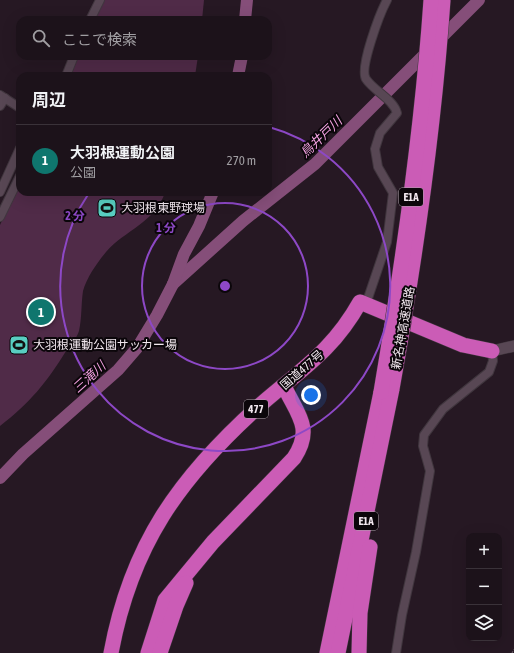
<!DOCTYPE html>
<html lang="ja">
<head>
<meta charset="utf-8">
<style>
	:root { --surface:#1c121a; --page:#251b23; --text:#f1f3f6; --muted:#a09ea2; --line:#3a3239; --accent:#0f766e }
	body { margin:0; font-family:"Asap Condensed","Noto Sans JP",sans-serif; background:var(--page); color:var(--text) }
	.controls { position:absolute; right:12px; bottom:12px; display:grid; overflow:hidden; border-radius:8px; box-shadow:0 4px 16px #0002 }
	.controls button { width:36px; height:36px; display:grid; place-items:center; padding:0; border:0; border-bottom:1px solid var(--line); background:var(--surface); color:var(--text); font:20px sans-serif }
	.you { position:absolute; left:311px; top:395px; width:14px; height:14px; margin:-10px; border:3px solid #fff; border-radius:50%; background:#1a73e8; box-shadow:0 0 0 6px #1a73e833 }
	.badge { display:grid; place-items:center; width:26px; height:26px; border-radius:50%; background:var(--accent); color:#fff; font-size:13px; font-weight:700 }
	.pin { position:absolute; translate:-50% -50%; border:2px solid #fff; box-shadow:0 1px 4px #0006 }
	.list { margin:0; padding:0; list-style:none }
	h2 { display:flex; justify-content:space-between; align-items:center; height:52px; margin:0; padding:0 16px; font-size:17px }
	h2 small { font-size:13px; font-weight:400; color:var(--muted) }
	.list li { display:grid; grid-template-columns:26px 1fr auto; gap:12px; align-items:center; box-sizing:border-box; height:72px; padding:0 16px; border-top:1px solid var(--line) }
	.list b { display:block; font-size:15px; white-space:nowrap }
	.list p { margin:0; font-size:13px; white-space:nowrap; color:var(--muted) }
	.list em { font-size:13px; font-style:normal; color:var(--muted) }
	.icon { flex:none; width:22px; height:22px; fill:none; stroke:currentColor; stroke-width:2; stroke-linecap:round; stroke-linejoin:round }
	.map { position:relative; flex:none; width:514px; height:653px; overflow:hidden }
	.search { position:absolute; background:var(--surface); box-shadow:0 4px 16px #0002; left:16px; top:16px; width:256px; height:44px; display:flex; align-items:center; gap:10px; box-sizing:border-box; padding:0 14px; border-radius:12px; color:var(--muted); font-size:15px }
	.panel { position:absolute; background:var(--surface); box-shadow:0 4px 16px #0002; left:16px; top:72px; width:256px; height:124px; border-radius:12px }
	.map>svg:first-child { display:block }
	.green { fill:#502b48 }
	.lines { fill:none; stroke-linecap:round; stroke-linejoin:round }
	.river { stroke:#854e79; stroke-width:12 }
	.street-casing { stroke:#40363e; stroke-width:10 }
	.secondary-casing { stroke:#40363e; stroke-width:12 }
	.highway-casing { stroke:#40363e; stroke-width:16 }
	.path { stroke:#756872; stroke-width:1; stroke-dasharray:2 2; stroke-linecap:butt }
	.street { stroke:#584754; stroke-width:8 }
	.secondary { stroke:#584754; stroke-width:11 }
	.highway { stroke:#cb5cb6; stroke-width:15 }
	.highway-bridge-casing { stroke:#40363e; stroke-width:16; stroke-linecap:butt }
	.highway-bridge { stroke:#cb5cb6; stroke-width:15 }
	.ring { fill:none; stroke:#8d48c6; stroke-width:2 }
	.labels { text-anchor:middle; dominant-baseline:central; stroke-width:4; stroke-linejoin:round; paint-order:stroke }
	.shield { fill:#0b060a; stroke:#aca4aa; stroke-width:1 }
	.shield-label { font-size:11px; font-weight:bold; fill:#f1e7ee }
	.poi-label { font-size:12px; fill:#f1e7ee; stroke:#0b060a; text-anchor:start }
	.street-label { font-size:12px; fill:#f1e7ee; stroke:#0b060a }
	.water-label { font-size:13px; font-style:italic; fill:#f2a1e0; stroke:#0b060a }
	.centre { fill:#8d48c6; stroke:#0b060a; stroke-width:2 }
	.ring-label { font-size:12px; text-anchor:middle; font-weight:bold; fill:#8d48c6; stroke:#0b060a; stroke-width:4; stroke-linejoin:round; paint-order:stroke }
</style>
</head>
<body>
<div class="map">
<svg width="514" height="653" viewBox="0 0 514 653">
	<rect width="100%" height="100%" fill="#261823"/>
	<g class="green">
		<path d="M102,0H204L202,20H92Z"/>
		<path d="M77,56H198L195,76H69Z"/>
		<path d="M20,183V192H165C156,222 125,230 106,252C97,263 87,277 83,291C81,304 82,318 79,331C77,338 70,345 66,351C47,382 29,404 0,426V225Z"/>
	</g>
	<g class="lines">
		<g class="river">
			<path d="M245,20L247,0"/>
			<path d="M238,76L242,56"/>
			<path d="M173,284L243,221L315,164L479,0"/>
			<path d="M0,478L23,454L118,370L137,348L157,315L173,284L184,254L199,226L213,192"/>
		</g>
		<defs>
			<g id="street">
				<path d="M90,20L100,0"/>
				<path d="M66,76L74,56"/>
				<path d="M0,95L20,108"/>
				<path d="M0,106L5,98"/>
				<path d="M0,192L20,148"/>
				<path d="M0,217L20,176"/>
				<path d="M366,304L387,242L393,193L378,167L375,149L380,133L397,113C393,99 374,91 366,79C359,68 380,13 387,0"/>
				<path d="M396,653L402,615L416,552L430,471L423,446L424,435L443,409L489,372L493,361L492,351"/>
			</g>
			<path id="secondary" d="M492,351L514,346"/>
			<g id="highway">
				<path d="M111,653C131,545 179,478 259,406C300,370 332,352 360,302L463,345L492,351"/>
				<path d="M148,653L165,600L213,542L294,458C314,428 297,414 284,386"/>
				<path d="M160,653L176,606L186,583"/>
				<path d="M327,653L381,392"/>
				<path d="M338,653L392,389"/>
				<path d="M359,653L360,613L370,547"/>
			</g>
		</defs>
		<use href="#street" class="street-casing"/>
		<use href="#secondary" class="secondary-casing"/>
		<use href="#highway" class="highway-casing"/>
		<path class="path" d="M512,653L514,649"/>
		<use href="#street" class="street"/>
		<use href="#secondary" class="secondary"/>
		<use href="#highway" class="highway"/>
		<defs>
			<g id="highway-bridge">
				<path d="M392,389C415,261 434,131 443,0"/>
				<path d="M381,392C403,262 422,132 431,0"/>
			</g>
		</defs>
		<use href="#highway-bridge" class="highway-bridge-casing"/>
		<use href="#highway-bridge" class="highway-bridge"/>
	</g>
	<g class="ring">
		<circle cx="225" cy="286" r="83"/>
		<path d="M269 127A165 165 0 1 1 89 193"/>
	</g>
	<defs>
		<symbol id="stadium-square" viewBox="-11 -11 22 22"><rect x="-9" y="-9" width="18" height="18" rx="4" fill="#58cec1" stroke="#0b060a"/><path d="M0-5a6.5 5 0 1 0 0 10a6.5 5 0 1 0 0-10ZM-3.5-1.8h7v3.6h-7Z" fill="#111"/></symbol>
	</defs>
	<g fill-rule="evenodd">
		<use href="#stadium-square" x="96" y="197" width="22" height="22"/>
		<use href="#stadium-square" x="8" y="334" width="22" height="22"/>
	</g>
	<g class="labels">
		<g class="shield">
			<rect x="399" y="188" width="24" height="18" rx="3"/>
			<rect x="244" y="400" width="24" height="18" rx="3"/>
			<rect x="354" y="512" width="24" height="18" rx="3"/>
		</g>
		<g class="shield-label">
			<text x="411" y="197">E1A</text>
			<text x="256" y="409">477</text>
			<text x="366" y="521">E1A</text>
		</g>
		<g class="poi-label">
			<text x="121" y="208">大羽根東野球場</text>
			<text x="33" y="345">大羽根運動公園サッカー場</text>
		</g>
		<g class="street-label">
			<text transform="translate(403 328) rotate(-80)">新名神高速道路</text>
			<text transform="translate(302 370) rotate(-41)">国道477号</text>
		</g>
		<g class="water-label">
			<text transform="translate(321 137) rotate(-44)">鳥井戸川</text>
			<text transform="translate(89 377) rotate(-42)">三滝川</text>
		</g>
	</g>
	<circle cx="225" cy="286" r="6" class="centre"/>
	<g class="ring-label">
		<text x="75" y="220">2 分</text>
		<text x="166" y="232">1 分</text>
	</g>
</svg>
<div class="controls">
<button>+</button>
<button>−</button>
<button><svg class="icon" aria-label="layers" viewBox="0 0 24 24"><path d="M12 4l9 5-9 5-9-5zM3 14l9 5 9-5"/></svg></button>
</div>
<div class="you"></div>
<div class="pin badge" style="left:41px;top:312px">1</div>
<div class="search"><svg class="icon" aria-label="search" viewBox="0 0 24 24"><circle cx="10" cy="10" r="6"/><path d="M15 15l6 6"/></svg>ここで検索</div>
<section class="panel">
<h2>周辺<small></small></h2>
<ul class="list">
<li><span class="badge">1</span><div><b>大羽根運動公園</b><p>公園</p></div><em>270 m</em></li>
</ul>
</section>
</div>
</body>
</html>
